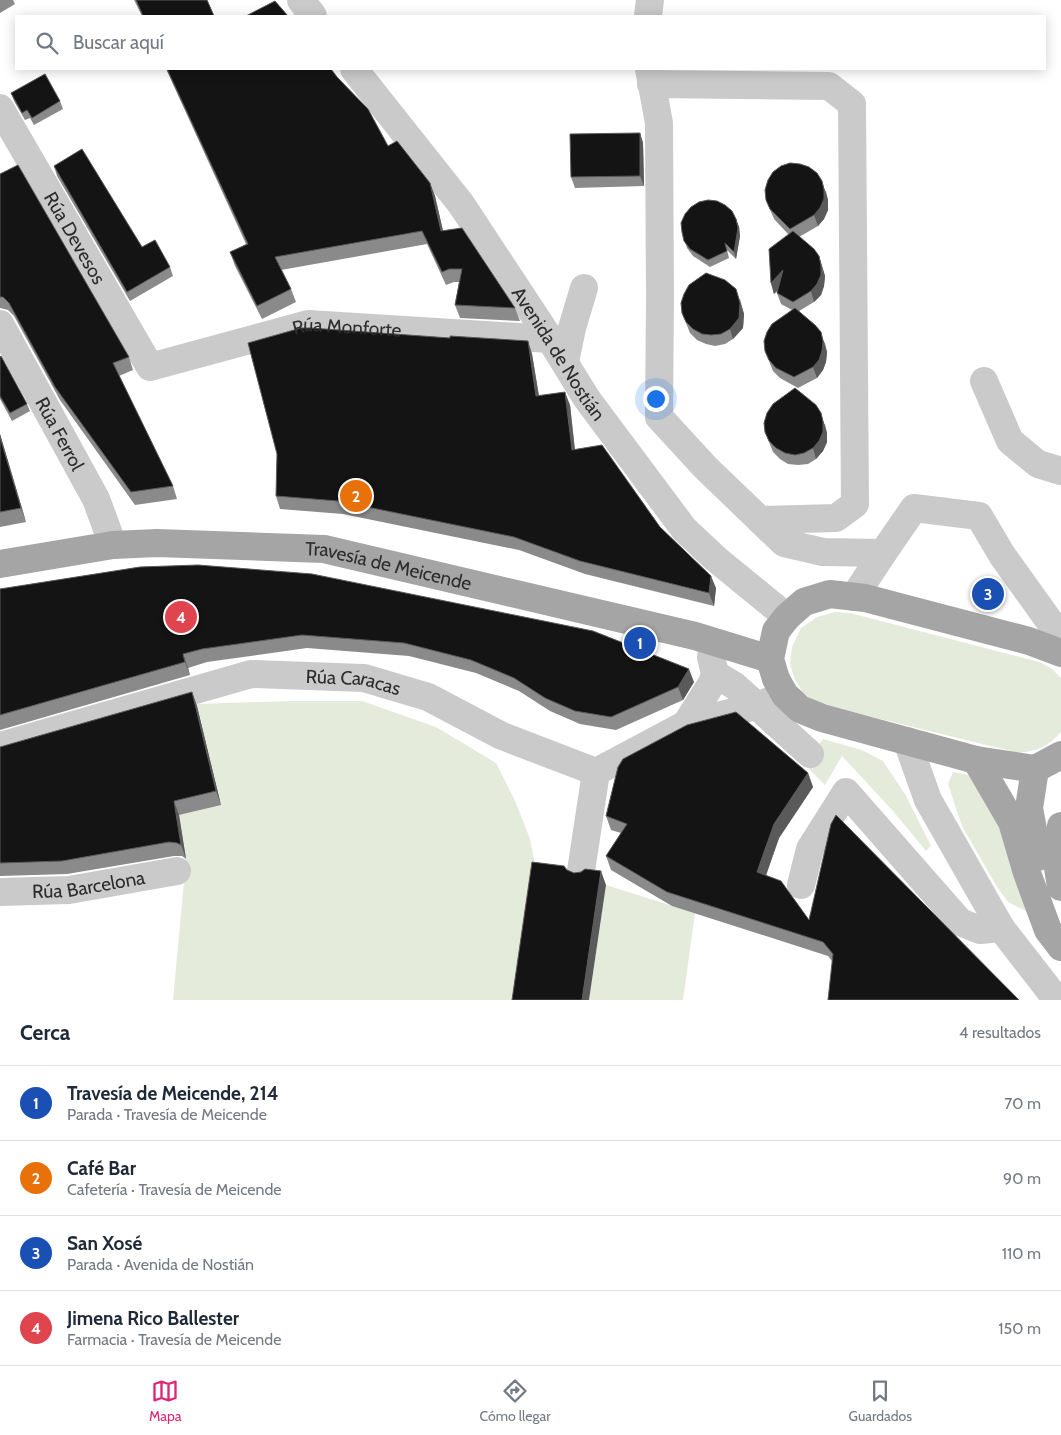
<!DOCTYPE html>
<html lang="es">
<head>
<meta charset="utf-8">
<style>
	:root { --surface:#fff; --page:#f2f2f3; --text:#1f2937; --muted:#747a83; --line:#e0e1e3; --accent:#db2777 }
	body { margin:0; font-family:Cabin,sans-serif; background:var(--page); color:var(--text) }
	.you { position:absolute; left:655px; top:398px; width:18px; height:18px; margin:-12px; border:4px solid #fff; border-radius:50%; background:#1a73e8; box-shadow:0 0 0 8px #1a73e833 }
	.badge { display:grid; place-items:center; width:32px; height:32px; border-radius:50%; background:var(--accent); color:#fff; font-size:16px; font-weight:700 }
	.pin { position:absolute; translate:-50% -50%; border:2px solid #fff; box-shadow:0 1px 5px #0006 }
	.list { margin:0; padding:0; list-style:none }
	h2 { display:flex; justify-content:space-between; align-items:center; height:65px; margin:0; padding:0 20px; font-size:21px }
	h2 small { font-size:16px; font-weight:400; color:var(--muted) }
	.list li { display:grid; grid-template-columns:32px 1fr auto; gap:15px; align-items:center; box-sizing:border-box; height:75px; padding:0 20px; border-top:1px solid var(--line) }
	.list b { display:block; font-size:19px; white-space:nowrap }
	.list p { margin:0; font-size:16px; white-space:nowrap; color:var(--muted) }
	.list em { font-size:16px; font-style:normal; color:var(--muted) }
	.icon { flex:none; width:28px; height:28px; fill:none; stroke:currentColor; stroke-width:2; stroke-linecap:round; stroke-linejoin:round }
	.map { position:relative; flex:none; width:1061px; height:1000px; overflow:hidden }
	.search { position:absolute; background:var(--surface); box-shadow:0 2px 12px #0003; left:15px; right:15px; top:15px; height:55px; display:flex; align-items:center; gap:12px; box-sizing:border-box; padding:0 18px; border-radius:0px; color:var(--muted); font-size:19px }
	.sheet { height:365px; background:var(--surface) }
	nav { display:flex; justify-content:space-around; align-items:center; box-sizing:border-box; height:70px; border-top:1px solid var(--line); background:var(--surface); font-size:14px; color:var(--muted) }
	nav a { display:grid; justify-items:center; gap:2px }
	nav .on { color:var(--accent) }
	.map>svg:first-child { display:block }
	.green { fill:#e5ebdb }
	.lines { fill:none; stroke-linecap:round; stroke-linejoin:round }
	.minor { stroke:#cacaca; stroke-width:28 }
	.major { stroke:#a5a5a5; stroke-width:28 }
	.wall { fill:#8a8a8a }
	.shaded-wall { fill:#5a5a5a }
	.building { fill:#141414; stroke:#5a5a5a }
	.labels { text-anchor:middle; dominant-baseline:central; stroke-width:5; stroke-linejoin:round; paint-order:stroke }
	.street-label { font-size:19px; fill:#2d2d2d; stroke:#fff }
</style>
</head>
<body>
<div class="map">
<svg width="1061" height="1000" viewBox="0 0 1061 1000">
	<rect width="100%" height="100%" fill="#fff"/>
	<g class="green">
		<path d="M835,612L850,613L1039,662L1051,668L1061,678V732C1049,746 1037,751 1019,753L819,704L803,693L795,680L790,664L792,647L801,628L817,617Z"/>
		<path d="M290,701H362L436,727L496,763L516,803L530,839L537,876L519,1000H173L186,860L179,815L221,804L197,704Z"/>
		<path d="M823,739L862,750L883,761L905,794L931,846L926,851L893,811L842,756L825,785L804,764Z"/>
		<path d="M953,772L969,775L1000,826L1026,911L1008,902L997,887L962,826L948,784Z"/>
		<path d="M606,885L695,913L683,1000H589Z"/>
	</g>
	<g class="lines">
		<g class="minor">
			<path d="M301,0L313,16"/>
			<path d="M648,16L650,0"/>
			<path id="s1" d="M354,69L461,204L550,339L587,399L684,529L716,559L787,617"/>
			<path d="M649,69L659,123L660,298L659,417L706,468L784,543L823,552L883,553"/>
			<path d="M651,84L829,86L852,104L855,504L836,518L760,520"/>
			<path id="s2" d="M0,108L150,367L308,324L550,339"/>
			<path id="s3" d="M0,324L96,499L113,545"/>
			<path d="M565,362L572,328L584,288"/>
			<path d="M984,381L1010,441L1038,464L1061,471"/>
			<path d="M854,597L883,553L914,508L979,516L1002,555L1055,629L1061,646"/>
			<path d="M715,674L735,686L810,754"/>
			<path d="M686,724L712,683L715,674L711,657"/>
			<path d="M907,741L928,800L1001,928L1057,1000"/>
			<path id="s4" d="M0,746L251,674L364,678L428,697L502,736L596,772L686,724L756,706L785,695"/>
			<path d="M581,871L596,772"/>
			<path d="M801,885L810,849L846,792L960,922L980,930L1001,928"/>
			<path id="s5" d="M0,892L69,890L177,871"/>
		</g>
		<g class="major">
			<path id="s6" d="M0,564L113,545L157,543L324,549L695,636L770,659"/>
			<path d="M1061,653L1029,641L865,598L830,594L804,602L787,617L776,631L770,659L776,679L785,695L800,709L822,718L976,760L1035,769L1061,755"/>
			<path d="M976,760L1012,822L1027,873L1048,930L1061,947"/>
			<path d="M1035,769L1029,808L1038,857"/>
			<path d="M1061,826L1056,855L1061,887"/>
		</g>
	</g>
	<g class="wall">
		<path d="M0,0H13L15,4L0,13Z"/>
		<path d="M134,0H207L214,16H142Z"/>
		<path d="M166,69H331L388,146L430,183L435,196L443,231L515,308L520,321L460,318L455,305L459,282H454L446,285L427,244L281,270L291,289L296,302L262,319L235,266L230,252L246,244Z"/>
		<path d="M11,93L60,101L63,109L34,125L30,118L25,120L14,101Z"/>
		<path d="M640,133L643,143L644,186L575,188L571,177Z"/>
		<path d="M54,166L142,247L170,267L173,276L130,301L57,176Z"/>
		<path d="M0,174L129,357L133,370L119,376L173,486L177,499L135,505L60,400L14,316L8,310L0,308Z"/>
		<path d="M826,191L828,200V210L824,219L818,226L799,237L819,256L825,276L824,286L821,295L814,302L799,311L825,343L827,352L826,362L823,370L817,378L798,388L780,378L773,371L765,351L792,310L781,304L777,293V291L774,294L771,283L789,235L774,219L766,200Z"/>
		<path d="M736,219L739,227L740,236L736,259L727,250L729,258L710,267L693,256L687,248L682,232Z"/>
		<path d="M740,299L744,314L743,328L733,339L725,344L715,346L706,344L697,340L690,333L682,313Z"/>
		<path d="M450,338L528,341L532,354L539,396L570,405L575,449L660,527L716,588L714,606L585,574L519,550L343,514L280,509L276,496Z"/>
		<path d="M0,357L27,404L30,411L12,421L0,399Z"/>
		<path d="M825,424L827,433V442L823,451L816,459L808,464L798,465L788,464L780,459L773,452L765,432Z"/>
		<path d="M0,434L26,522L0,527Z"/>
		<path d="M140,567L694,682L683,700L616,730L580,724L550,711L519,691L476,673L409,656L307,648L207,662L188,668L190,675L0,730V589Z"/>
		<path d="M192,692L197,706L221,805L179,815L186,859L182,856H174L67,874L0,876V747Z"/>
		<path d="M808,773L813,787L779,838L766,876L809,920L1019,1000L832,961L828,956L672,906L611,870L606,856L621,833L611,830L606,816Z"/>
	</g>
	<g class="shaded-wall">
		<path d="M640,133L643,143L644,186L640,176Z"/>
		<path d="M822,181L828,200V210L824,219L818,226L814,215Z"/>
		<path d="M430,183L435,196L446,244L441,231Z"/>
		<path d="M736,219L739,227L740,236L736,259L734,252Z"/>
		<path d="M819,256L825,276L824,286L821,295L814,302L811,291Z"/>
		<path d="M783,270L787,280L774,294L771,283Z"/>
		<path d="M736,289L744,314L743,328L733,339L730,329Z"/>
		<path d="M821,332L827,352L826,362L823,370L817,378L813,367Z"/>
		<path d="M528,341L532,354L541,409L536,396Z"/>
		<path d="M565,392L570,405L576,462L572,450Z"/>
		<path d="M821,413L827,433V442L823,451L816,459L813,448Z"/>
		<path d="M0,434L26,522L21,508L0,437Z"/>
		<path d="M711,576L716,588L714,606L709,593Z"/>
		<path d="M183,654L188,668L190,675L185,662Z"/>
		<path d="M689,669L694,682L683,700L678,687Z"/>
		<path d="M192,692L197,706L221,805L216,791Z"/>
		<path d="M808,773L813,787L779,838L762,886L757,872L774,824Z"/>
		<path d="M174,801L179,815L186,859L181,845Z"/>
		<path d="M601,871L606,885L589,1000H582Z"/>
	</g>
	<g class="building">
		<path d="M136,0H207L214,16H143Z"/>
		<path d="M275,1L288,16H246Z"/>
		<path d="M167,69H331L337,77L368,109L388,146L397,141L430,183L441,231L462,228L515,308L455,305L462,269H449L442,272L422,231L275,257L291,289L257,306L230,252L248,244Z"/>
		<path d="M45,74L60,101L32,118L27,110L22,113L11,93Z"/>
		<path d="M640,133V176L571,177L570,134Z"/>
		<path d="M82,149L142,247L155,240L170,267L127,292L54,166Z"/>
		<path d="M790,163L800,164L809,167L817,173L822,181L824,190V199L820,208L814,215L790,229L770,209L766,200L765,190L768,180L773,172L781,166Z"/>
		<path d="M18,165L129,357L113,363L173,486L131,492L55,387L9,303L3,297H0V174Z"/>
		<path d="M708,200L717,201L725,205L732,211L736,219L738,228L734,252L725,243L727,251L708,260L690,249L684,241L682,232L681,223L685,214L691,207L699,202Z"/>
		<path d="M793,231L814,249L819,256L821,266V275L817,284L811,291L793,302L777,293L783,270L771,283L769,249Z"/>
		<path d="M706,273L725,280L736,289L740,303L739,318L730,329L721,334L711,335L702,334L693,329L686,322L682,313L681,303L684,294L689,285Z"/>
		<path d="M795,308L815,325L821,332L823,342L822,351L819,360L813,367L794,377L776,368L769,360L765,351L764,341L767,332L772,324Z"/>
		<path d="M301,328H311L450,338V336L528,341L536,396L565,392L572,450L602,445L660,527L711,576L709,593L580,561L514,537L338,501L276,496L277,454L248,343Z"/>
		<path d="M1,356L27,404L10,413L0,396V357Z"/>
		<path d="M795,388L816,405L821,413L823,422V432L819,441L813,448L804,453L795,455L785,453L776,448L769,441L765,432L764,423L767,413L773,404Z"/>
		<path d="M0,437L21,508L0,512Z"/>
		<path d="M198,565L312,574L593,631L689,669L678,687L611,717L575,711L545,698L514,678L471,660L404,643L302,635L202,649L183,654L185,662L0,715V589L140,567Z"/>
		<path d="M192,692L216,791L174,801L181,845L177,843L169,842L62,861L0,863V747Z"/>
		<path d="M736,712L808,773L774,824L757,872L781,881L809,920L831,824L836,815L1019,1000H828L833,954L823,942L667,892L606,856L627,824L606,816L618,767L623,759L687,725Z"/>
		<path d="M532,862L564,866L567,870L574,873L581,872L585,869L601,871L582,1000H512Z"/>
	</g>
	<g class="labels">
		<g class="street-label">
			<text stroke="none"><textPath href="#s2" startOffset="150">Rúa Devesos</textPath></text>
			<text stroke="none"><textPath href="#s2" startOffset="502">Rúa Monforte</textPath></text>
			<text stroke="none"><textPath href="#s1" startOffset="351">Avenida de Nostián</textPath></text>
			<text stroke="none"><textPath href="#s3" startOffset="125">Rúa Ferrol</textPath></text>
			<text stroke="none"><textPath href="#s6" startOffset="392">Travesía de Meicende</textPath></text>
			<text stroke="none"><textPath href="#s4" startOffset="364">Rúa Caracas</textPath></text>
			<text stroke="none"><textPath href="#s5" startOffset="89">Rúa Barcelona</textPath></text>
		</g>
	</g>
</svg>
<div class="you"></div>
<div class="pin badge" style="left:640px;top:643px;background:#1a4fb4">1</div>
<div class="pin badge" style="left:356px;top:496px;background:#e8710a">2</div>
<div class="pin badge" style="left:988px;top:594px;background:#1a4fb4">3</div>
<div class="pin badge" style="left:181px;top:617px;background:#e0444e">4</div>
<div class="search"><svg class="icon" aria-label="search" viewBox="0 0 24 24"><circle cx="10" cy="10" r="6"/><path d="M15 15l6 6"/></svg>Buscar aquí</div>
</div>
<section class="sheet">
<h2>Cerca<small>4 resultados</small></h2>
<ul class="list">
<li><span class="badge" style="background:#1a4fb4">1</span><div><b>Travesía de Meicende, 214</b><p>Parada · Travesía de Meicende</p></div><em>70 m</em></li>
<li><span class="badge" style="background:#e8710a">2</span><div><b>Café Bar</b><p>Cafetería · Travesía de Meicende</p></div><em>90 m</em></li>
<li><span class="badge" style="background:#1a4fb4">3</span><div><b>San Xosé</b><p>Parada · Avenida de Nostián</p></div><em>110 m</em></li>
<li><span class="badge" style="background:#e0444e">4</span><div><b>Jimena Rico Ballester</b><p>Farmacia · Travesía de Meicende</p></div><em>150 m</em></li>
</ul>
</section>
<nav>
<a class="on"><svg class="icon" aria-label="map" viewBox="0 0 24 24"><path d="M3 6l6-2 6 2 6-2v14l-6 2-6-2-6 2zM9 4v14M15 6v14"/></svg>Mapa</a>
<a><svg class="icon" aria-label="directions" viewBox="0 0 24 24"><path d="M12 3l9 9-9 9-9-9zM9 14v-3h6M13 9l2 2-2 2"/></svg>Cómo llegar</a>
<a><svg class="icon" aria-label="saved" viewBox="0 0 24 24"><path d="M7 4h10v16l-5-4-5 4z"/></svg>Guardados</a>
</nav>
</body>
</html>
